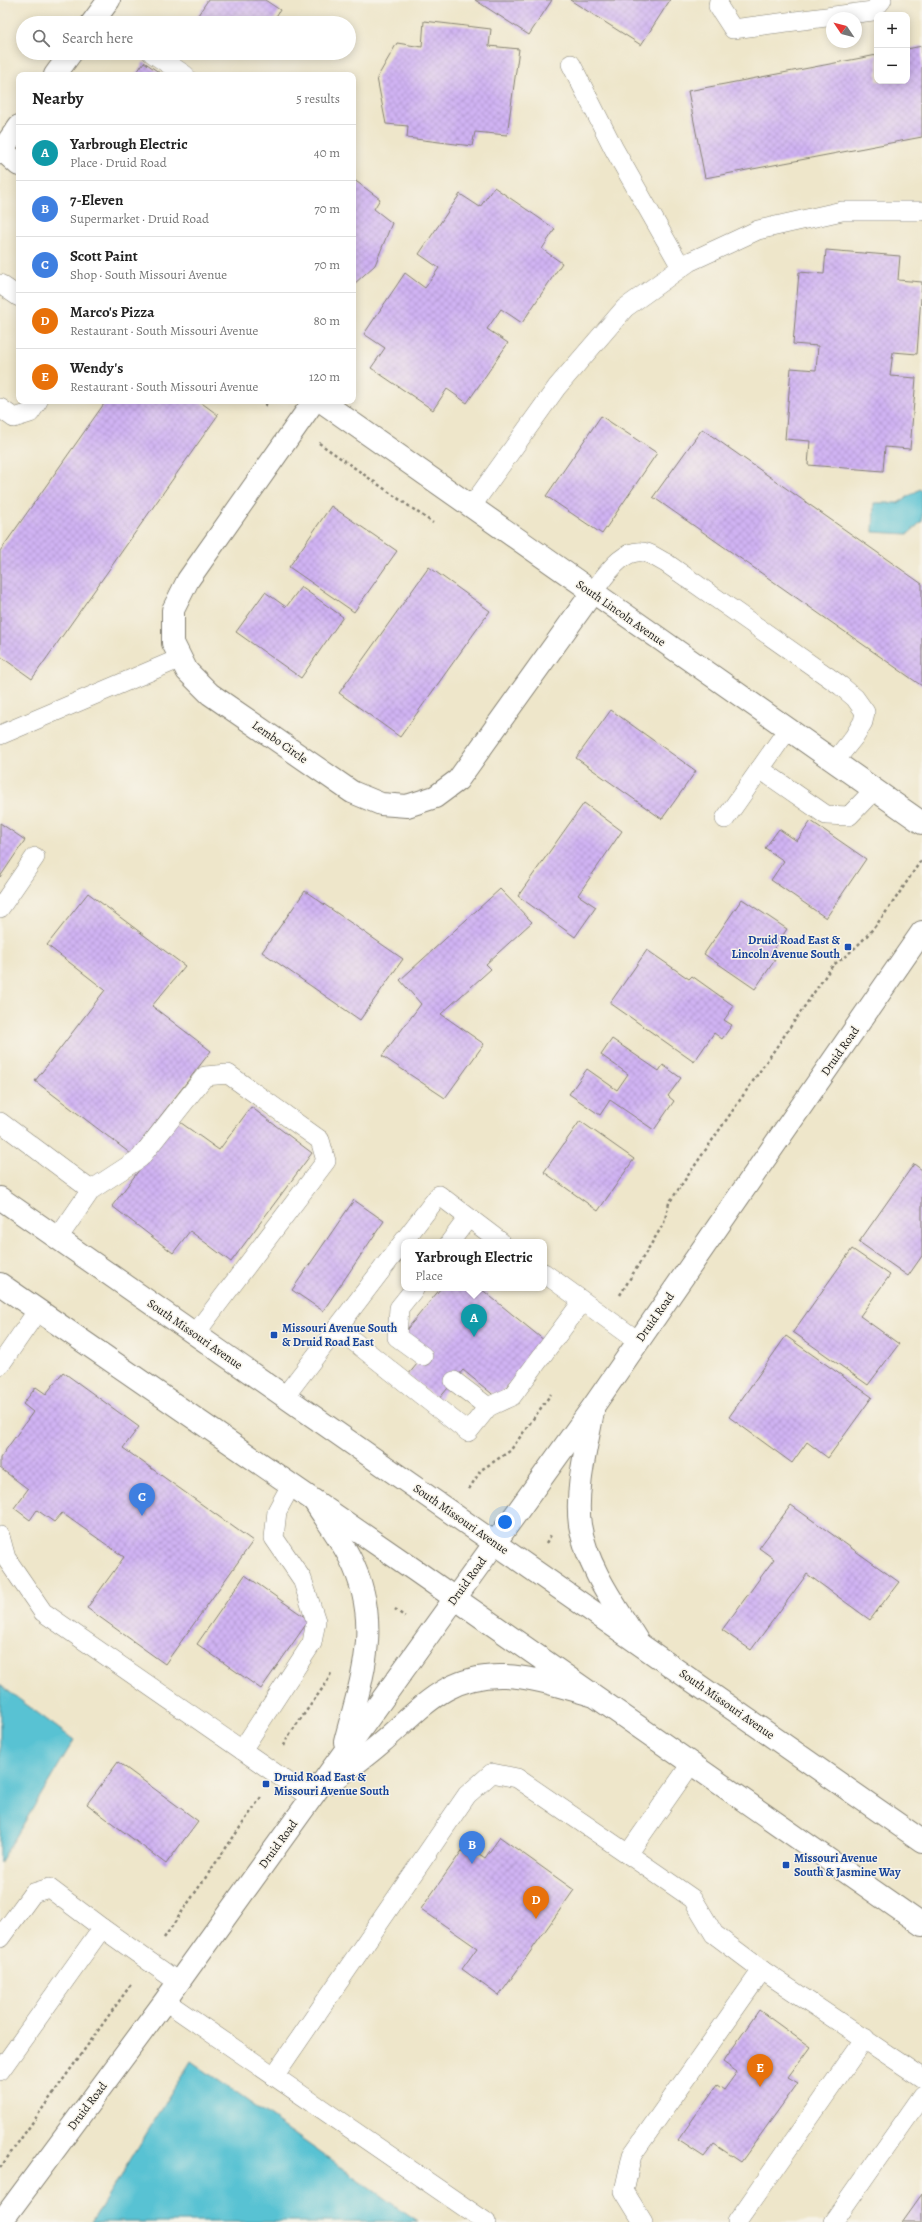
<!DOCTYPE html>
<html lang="en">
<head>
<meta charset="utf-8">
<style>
	:root { --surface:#fff; --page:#f6f6f6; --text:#222; --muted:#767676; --line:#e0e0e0; --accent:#b45309 }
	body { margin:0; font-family:Alegreya,serif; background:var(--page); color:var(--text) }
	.controls { position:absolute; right:12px; top:12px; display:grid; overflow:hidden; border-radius:8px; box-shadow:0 2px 10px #0003 }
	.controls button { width:36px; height:36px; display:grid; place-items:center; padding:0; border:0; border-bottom:1px solid var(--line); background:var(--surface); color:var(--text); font:20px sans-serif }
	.compass { position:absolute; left:826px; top:12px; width:36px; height:36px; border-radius:50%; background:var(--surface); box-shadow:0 2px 10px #0003; rotate:305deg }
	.you { position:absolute; left:505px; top:1522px; width:14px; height:14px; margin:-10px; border:3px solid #fff; border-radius:50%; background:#1a73e8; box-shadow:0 0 0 6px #1a73e833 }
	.badge { display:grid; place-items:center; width:26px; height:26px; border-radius:50%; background:var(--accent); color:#fff; font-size:13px; font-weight:700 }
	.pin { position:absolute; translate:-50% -33px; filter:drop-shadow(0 1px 2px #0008) }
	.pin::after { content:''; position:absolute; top:21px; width:14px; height:12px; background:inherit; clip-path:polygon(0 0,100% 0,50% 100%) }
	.popup { position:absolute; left:401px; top:1239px; width:146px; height:52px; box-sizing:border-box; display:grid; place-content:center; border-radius:8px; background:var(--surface); filter:drop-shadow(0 1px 3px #0005); font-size:13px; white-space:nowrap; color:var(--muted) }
	.popup b { font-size:15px; color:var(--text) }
	.popup::after { content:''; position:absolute; left:50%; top:100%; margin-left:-8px; border:8px solid transparent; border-top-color:var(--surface) }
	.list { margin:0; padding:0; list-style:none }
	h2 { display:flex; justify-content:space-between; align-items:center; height:52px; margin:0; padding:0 16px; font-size:17px }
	h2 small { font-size:13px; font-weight:400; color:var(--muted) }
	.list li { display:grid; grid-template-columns:26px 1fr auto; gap:12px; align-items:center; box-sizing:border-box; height:56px; padding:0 16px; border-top:1px solid var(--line) }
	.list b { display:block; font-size:15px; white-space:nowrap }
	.list p { margin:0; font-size:13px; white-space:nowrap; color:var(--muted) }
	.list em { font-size:13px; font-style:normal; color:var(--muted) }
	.icon { flex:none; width:22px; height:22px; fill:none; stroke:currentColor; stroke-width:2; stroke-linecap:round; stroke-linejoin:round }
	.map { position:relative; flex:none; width:922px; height:2222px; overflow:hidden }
	.search { position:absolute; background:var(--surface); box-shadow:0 2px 10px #0003; left:16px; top:16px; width:340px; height:44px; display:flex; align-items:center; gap:10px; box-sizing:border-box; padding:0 14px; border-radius:22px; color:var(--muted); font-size:15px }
	.panel { position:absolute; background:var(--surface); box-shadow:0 2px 10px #0003; left:16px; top:72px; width:340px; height:332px; border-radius:8px }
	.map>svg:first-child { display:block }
	.water { fill:#58c2d3; stroke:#3a6f78 }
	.building { fill:url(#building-cross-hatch) }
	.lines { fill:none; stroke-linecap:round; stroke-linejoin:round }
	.service-casing { stroke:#858173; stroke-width:20 }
	.minor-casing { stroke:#858173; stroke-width:24 }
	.tertiary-casing { stroke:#858173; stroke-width:24 }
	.primary-casing { stroke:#858173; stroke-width:24 }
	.path { stroke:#858173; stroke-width:2.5; stroke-dasharray:3 3; stroke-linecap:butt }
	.service { stroke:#fff; stroke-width:19 }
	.minor { stroke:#fff; stroke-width:22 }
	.tertiary { stroke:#fff; stroke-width:22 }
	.primary { stroke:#fff; stroke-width:22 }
	.transit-dot { fill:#1a4fb4; stroke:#f7f3e8; stroke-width:1.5 }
	.labels { text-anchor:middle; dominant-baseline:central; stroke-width:3; stroke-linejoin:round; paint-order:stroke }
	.street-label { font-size:12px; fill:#1c1c1c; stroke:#f7f3e8 }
	.transit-label { font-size:12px; font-weight:bold; fill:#164399; stroke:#f7f3e8; text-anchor:start }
</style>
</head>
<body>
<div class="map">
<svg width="922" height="2222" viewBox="0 0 922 2222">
	<defs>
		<pattern id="building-cross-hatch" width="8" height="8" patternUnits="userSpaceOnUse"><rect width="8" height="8" fill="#d0b3f3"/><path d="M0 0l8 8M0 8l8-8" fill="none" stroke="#b299d0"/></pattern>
	</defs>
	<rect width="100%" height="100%" fill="#f7f3e8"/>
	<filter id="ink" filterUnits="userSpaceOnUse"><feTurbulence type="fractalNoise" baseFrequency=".025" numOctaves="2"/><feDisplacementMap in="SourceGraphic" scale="8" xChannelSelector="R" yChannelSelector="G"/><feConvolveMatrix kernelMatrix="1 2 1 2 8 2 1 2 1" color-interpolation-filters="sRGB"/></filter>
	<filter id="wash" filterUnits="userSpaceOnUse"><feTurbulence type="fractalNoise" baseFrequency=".012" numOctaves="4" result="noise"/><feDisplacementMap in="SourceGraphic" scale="16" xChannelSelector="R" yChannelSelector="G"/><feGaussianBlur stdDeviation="0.9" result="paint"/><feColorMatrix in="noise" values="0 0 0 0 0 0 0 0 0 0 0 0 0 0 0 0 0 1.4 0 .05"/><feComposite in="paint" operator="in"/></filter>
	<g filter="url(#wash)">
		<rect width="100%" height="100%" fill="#eee6ca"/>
		<g class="water">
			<path d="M920,489L922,491V521L908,534L873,532L874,503H898Z"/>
			<path d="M0,1685L74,1740L0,1863Z"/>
			<path d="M191,2061L418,2222H92Z"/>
		</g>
		<g id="blocks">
			<g class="building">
				<path d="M208,0H265L280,10L272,23H203L196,18Z"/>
				<path d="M475,0H552L529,35Z"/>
				<path d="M570,0H670L641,45Z"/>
				<path d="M424,21L491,29L489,46L519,49L507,135L475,132L472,146L407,138L408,126L386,124L377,78L397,43L422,47Z"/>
				<path d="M922,46V137L705,178L688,91L877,55V81H907V49Z"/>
				<path d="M144,62L163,75H135Z"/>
				<path d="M353,179L380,199L374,209L392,223L375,265L353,285Z"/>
				<path d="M494,187L555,229L542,249L562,263L522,323L501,309L487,329L508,343L467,403L447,389L433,410L371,368L385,348L364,334L405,273L425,288L439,268L419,254L460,194L480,207Z"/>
				<path d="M826,250L900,256L898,280L922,282L917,354L893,352L890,376L916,378L910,449L885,447L883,471L808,465L810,441L785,439L791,368L816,370L818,346L793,344L799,272L824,274Z"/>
				<path d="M106,401H199L218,415L32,679L0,656V551Z"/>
				<path d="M601,416L657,453L602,534L546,496Z"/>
				<path d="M702,429L922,584V686L653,497Z"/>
				<path d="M331,506L397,551L354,612L289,567Z"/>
				<path d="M429,567L490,611L400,737L339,693Z"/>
				<path d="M301,587L343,617L301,678L236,632L265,592L286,607Z"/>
				<path d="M611,710L696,771L662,819L576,758Z"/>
				<path d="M584,803L622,831L578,895L596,907L575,937L518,896Z"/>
				<path d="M811,821L866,859L826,918L771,880L784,861L765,848L779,829L797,841Z"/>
				<path d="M0,823L25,840L0,877Z"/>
				<path d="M500,889L532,922L486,964L491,969L441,1014L484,1044L445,1098L382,1056L421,1004L400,980Z"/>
				<path d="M305,891L403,959L360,1020L262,952Z"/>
				<path d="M88,893L185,966L152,1006L211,1051L131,1154L35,1081L105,990L47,945Z"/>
				<path d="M742,899L787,929L769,956L775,960L755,989L704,954Z"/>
				<path d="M647,950L689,979L692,976L734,1006L724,1020L732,1025L722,1039L714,1033L694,1062L610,1003Z"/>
				<path d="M612,1039L659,1071L663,1065L681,1078L668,1096L674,1101L654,1130L610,1100L600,1115L569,1094L587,1069L617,1090L628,1074L601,1055Z"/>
				<path d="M251,1107L312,1153L231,1262L190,1231L173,1253L112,1206L177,1120L219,1150Z"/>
				<path d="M580,1121L634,1159L598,1211L544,1172Z"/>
				<path d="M914,1164L922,1170V1256L908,1276L859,1242Z"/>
				<path d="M354,1200L384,1221L323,1311L292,1290Z"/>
				<path d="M852,1249L890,1275L860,1316L899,1344L868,1385L793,1332Z"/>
				<path d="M441,1288H480L545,1341L497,1398L463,1370L438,1400L408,1375L426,1353L403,1334Z"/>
				<path d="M786,1336L872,1397L828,1458L807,1442L792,1463L729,1417Z"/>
				<path d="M63,1372L139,1427L123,1448L253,1541L165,1664L87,1608L124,1557L62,1513L54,1522L37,1510L30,1520L14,1508L28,1489L0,1468V1458L33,1412L23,1404L36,1387L46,1394Z"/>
				<path d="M791,1505L899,1582L870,1620L807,1574L751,1650L722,1630L774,1559L759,1548Z"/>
				<path d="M245,1575L309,1620L261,1689L197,1644Z"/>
				<path d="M118,1762L198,1821L166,1864L87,1804Z"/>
				<path d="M500,1837L574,1890L499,1996L462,1969L477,1948L421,1909L466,1845L485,1858Z"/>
				<path d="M759,2010L810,2047L788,2077L798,2083L741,2162L714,2144L704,2157L678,2140L717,2085L724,2090L737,2072L723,2062Z"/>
				<path d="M922,2194V2222H902Z"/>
			</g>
		</g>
	</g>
	<g filter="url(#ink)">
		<use href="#blocks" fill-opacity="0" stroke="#858173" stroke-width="1"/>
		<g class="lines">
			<defs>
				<g id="service">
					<path d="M719,0L718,6L733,29L873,11L882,0"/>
					<path d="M152,53L185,75"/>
					<path d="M571,64L614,149L681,267"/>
					<path d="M0,284L19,297"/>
					<path d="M0,408L14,418L30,413L38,401"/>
					<path d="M471,507L557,387L625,308L689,262L758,230L842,211H922"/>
					<path d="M592,593C604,578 623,545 647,553C653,555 660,560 666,563L841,686L855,698L865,712L863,722L854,737L834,762"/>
					<path d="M0,735L181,658"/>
					<path d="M760,769L826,815L849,816L874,790"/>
					<path d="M725,819L788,729"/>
					<path d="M0,908L35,857"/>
					<path d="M0,1122L91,1190L58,1238"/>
					<path d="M91,1190L140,1158L205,1076L228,1074L320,1140L326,1161L195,1334"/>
					<path d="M450,1242L468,1218"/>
					<path d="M544,1273L638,1341"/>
					<path d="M415,1288L399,1308L397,1337L423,1356"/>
					<path d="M337,1328L468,1432L488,1407"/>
					<path d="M0,1365L38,1310"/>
					<path d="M454,1381L488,1407L512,1396L582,1302"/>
					<path d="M285,1396L439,1195L501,1242"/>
					<path d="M0,1536L6,1558L43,1612L311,1798"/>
					<path d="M242,1750L312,1643L316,1621L302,1579L274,1538L277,1511L291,1485"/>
					<path d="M628,1854L693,1899L714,1934L762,1970L922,2078"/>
					<path d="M0,1938L33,1893L49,1888L102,1928"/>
					<path d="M165,2001L486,2222"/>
					<path d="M0,2071L102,1928L178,1982"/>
					<path d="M274,2076L467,1795L492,1773L517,1778L628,1854L691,1764"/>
					<path d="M643,2222L624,2191L632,2155L762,1970"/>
					<path d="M737,2222L865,2038"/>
					<path d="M833,2222L922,2095"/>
				</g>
				<g id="minor">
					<path d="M92,23L109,0"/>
					<path d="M55,75L71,53"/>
					<path d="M0,148L19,165"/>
					<path d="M0,153L19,126"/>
					<path d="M314,401L188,580L173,610V643L187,671L210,694L352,792L381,804L407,806L435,797L458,780L592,593"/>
					<path d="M321,401L922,823"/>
				</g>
				<g id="tertiary">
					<path d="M593,1411C587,1445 575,1490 580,1525C587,1568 616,1606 638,1642"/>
					<path d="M314,1501C326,1520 340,1538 350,1558C383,1623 362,1677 345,1742"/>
					<path d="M331,1782C348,1769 365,1757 381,1743C422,1708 446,1674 505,1676C534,1677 563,1687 591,1695"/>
					<path d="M1,2222L165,2001L595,1404L922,932"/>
				</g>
				<g id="primary">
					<path d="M0,1198L922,1841"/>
					<path d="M0,1284L416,1571L922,1925"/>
				</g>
			</defs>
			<use href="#service" class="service-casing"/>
			<use href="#minor" class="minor-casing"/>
			<use href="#tertiary" class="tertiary-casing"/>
			<use href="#primary" class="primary-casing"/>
			<g class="path">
				<path d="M265,406L268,401"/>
				<path d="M319,443L433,523"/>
				<path d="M620,1295L664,1223L669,1203L833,965C872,940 896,897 922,859"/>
				<path d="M469,1489L481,1470L510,1451L551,1394"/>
				<path d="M546,1543L551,1535"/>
				<path d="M395,1609L405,1617"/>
				<path d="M284,1746L287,1738L327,1682L331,1673"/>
				<path d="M164,1938L261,1797"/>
				<path d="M0,2168L132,1983"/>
			</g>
			<use href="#service" class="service"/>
			<use href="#minor" class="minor"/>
			<use href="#tertiary" class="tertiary"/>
			<use href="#primary" class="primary"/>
		</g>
	</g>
	<g class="transit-dot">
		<rect x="844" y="943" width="8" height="8" rx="2"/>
		<rect x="270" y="1331" width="8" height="8" rx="2"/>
		<rect x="262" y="1780" width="8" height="8" rx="2"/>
		<rect x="782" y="1861" width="8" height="8" rx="2"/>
	</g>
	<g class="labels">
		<g class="street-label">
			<text transform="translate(621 613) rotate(35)">South Lincoln Avenue</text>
			<text transform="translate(280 742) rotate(35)">Lembo Circle</text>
			<text transform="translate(840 1051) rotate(-55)">Druid Road</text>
			<text transform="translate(655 1317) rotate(-55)">Druid Road</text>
			<text transform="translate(195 1334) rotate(35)">South Missouri Avenue</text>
			<text transform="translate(461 1519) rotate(35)">South Missouri Avenue</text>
			<text transform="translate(467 1581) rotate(-54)">Druid Road</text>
			<text transform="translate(727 1704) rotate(35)">South Missouri Avenue</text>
			<text transform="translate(278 1844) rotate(-54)">Druid Road</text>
			<text transform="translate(87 2106) rotate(-53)">Druid Road</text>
		</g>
		<g class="transit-label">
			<text x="840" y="940" text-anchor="end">Druid Road East &amp;<tspan x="840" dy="14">Lincoln Avenue South</tspan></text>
			<text x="282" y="1328">Missouri Avenue South<tspan x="282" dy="14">&amp; Druid Road East</tspan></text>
			<text x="274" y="1777">Druid Road East &amp;<tspan x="274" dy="14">Missouri Avenue South</tspan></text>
			<text x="794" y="1858">Missouri Avenue<tspan x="794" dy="14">South &amp; Jasmine Way</tspan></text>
		</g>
	</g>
</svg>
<div class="controls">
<button>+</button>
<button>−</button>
</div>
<svg class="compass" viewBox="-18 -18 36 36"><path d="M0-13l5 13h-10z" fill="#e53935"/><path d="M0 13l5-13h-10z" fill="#767676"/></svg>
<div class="you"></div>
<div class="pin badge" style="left:474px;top:1337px;background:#0f9aa8">A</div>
<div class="popup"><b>Yarbrough Electric</b>Place</div>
<div class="pin badge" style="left:472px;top:1864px;background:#3f7fe0">B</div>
<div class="pin badge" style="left:142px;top:1516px;background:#3f7fe0">C</div>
<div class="pin badge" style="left:536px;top:1919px;background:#e8710a">D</div>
<div class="pin badge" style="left:760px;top:2087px;background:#e8710a">E</div>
<div class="search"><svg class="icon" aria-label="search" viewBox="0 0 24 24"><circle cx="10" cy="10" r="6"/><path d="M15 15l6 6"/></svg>Search here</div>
<section class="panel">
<h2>Nearby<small>5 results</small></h2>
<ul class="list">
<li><span class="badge" style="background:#0f9aa8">A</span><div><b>Yarbrough Electric</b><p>Place · Druid Road</p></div><em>40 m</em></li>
<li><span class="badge" style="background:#3f7fe0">B</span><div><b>7-Eleven</b><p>Supermarket · Druid Road</p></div><em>70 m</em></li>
<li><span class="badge" style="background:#3f7fe0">C</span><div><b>Scott Paint</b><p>Shop · South Missouri Avenue</p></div><em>70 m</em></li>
<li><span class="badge" style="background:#e8710a">D</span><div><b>Marco's Pizza</b><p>Restaurant · South Missouri Avenue</p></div><em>80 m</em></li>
<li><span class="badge" style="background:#e8710a">E</span><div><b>Wendy's</b><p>Restaurant · South Missouri Avenue</p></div><em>120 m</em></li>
</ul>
</section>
</div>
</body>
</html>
